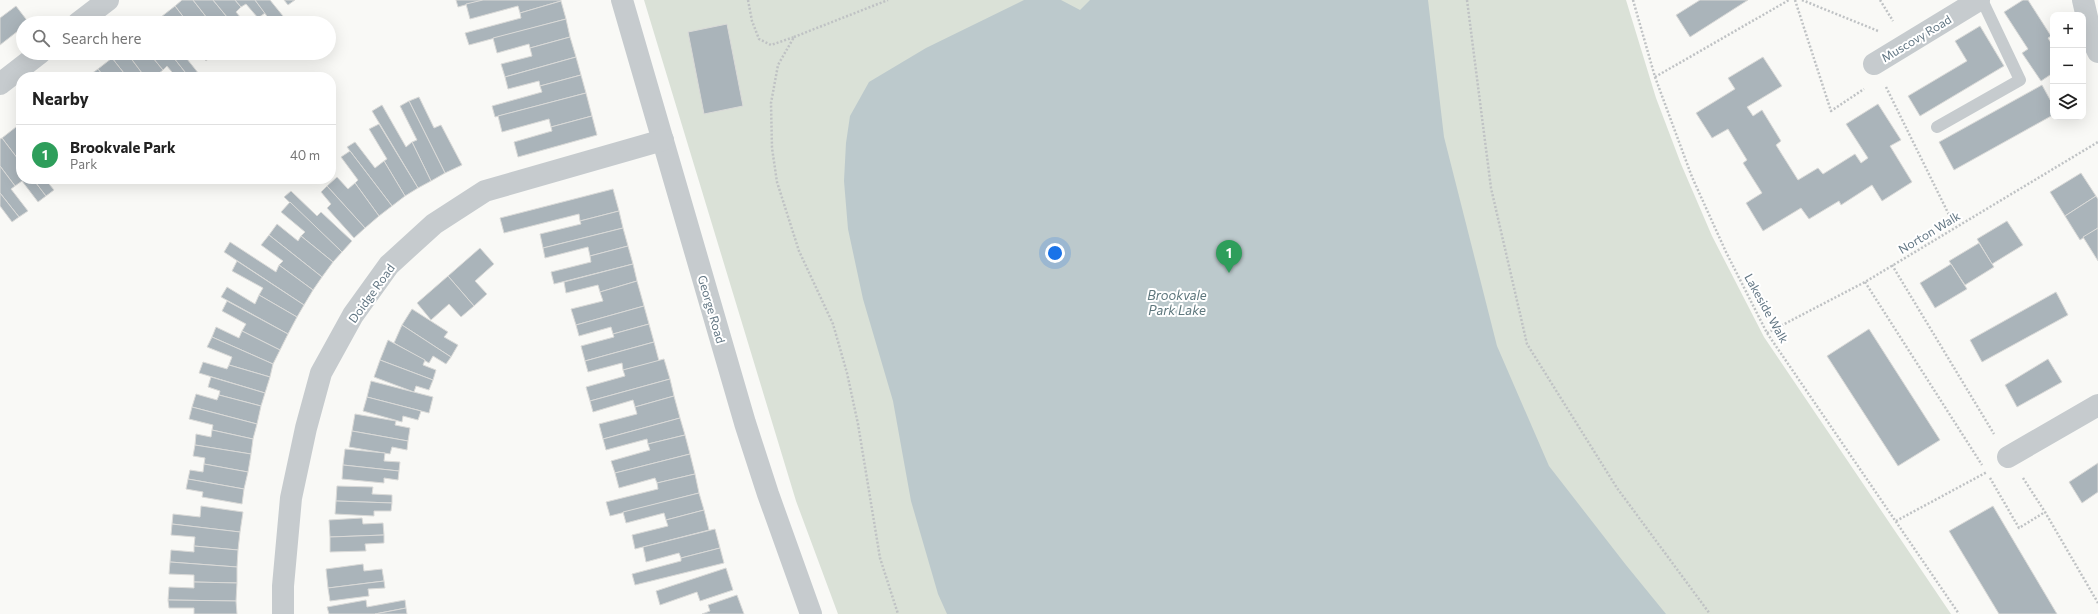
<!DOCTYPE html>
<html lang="en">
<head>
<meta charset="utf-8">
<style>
	:root { --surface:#fff; --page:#f2f2f2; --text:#222; --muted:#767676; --line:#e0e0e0; --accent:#ed4822 }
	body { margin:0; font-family:Commissioner,sans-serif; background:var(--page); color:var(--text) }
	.controls { position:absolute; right:12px; top:12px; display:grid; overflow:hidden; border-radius:8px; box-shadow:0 4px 16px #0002 }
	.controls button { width:36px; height:36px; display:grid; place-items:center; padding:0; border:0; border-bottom:1px solid var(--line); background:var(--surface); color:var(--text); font:20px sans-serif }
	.you { position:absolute; left:1055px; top:253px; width:14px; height:14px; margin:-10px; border:3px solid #fff; border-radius:50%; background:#1a73e8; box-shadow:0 0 0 6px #1a73e833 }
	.badge { display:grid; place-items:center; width:26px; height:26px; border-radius:50%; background:var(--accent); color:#fff; font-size:13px; font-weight:700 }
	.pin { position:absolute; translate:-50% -33px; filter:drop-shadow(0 1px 2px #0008) }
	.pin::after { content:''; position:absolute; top:21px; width:14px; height:12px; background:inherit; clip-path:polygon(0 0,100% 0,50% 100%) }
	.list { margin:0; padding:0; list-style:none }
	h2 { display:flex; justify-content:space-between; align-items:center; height:52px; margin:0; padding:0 16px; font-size:17px }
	h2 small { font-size:13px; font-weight:400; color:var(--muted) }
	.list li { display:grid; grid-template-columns:26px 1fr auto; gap:12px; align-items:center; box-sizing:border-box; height:60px; padding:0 16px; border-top:1px solid var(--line) }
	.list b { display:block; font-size:15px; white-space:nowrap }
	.list p { margin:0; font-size:13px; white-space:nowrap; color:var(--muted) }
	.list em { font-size:13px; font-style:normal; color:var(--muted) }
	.icon { flex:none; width:22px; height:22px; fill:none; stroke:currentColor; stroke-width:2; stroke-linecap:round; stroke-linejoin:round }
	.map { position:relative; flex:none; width:2098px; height:614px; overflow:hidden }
	.search { position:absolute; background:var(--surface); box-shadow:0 4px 16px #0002; left:16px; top:16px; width:320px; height:44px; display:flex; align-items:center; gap:10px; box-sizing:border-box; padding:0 14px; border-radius:22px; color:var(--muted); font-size:15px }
	.panel { position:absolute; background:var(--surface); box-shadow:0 4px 16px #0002; left:16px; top:72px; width:320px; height:112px; border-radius:16px }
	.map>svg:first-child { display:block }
	.green { fill:#dae1d7 }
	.water { fill:#bcc9cc }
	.building { fill:#aab4ba; stroke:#dadad8 }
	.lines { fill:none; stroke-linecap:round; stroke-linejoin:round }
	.path { stroke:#bfc2c4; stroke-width:2.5; stroke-dasharray:2 2; stroke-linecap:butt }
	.lane { stroke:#c6cbce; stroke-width:12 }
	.street { stroke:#c6cbce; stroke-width:22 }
	.labels { text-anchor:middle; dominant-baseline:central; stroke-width:4; stroke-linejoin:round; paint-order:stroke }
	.street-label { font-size:12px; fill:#627683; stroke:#fff }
	.water-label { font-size:13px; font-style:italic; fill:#5d767c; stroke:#fff }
</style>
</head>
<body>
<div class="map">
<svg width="2098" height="614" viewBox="0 0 2098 614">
	<rect width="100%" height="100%" fill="#f9f9f6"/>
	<path class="green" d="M644,0H1626L1656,98L1681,164L1712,236L1764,337L1951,614H838L796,501Z"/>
	<path class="water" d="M1024,0H1061L1080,10L1090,0H1428L1444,137L1497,346L1549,466L1626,565L1666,614H947L938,594L911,501L893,401L863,299L848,229L844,181L846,143L850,116L869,82L926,48Z"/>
	<g class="building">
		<path d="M182,0H193L211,23H188L175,6Z"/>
		<path d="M193,0H213L232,23H211Z"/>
		<path d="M213,0H235L241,7L236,12L245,23H232Z"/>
		<path d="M235,0H255L265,13L258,18L246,4L241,7Z"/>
		<path d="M255,0H270L283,16L272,23Z"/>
		<path d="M284,0H295L288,5Z"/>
		<path d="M456,0H483L458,7Z"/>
		<path d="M483,0H561V1L520,13L518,6L470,19L466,4Z"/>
		<path d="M1700,0H1748L1690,37L1676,15Z"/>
		<path d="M2023,0H2028L2051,36L2048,38L2053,46V73L2041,81L2022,53L2028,49L2004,12Z"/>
		<path d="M561,1L566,19L469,45L465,33L521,18L520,13Z"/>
		<path d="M16,6L29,23H23V27L0,45V18Z"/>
		<path d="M175,6L188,23H165L161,17Z"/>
		<path d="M161,17L165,23H154Z"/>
		<path d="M566,19L570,37L530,48L529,44L497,53L493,38Z"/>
		<path d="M727,24L743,106L704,114L688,32Z"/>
		<path d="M1980,26L2004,66L1920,116L1908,96L1967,61L1955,41Z"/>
		<path d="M570,37L576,57L505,77L501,64L532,56L530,48Z"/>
		<path d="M118,53H127L145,77H127L112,58Z"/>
		<path d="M127,53H149L163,70L158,74L160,77H145Z"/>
		<path d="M149,53H170L189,77H176L167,66L163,70Z"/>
		<path d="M170,53H184L183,54L199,74L196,77H189Z"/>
		<path d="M199,53H213L214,54L206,61Z"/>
		<path d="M213,53H225L217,59Z"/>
		<path d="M576,57L581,75L540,86L539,81L508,89L505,77Z"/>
		<path d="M1763,57L1782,86L1747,107L1753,116L1762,110L1781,141L1776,145L1798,180L1818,168L1823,174L1855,154L1861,163L1868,158L1846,124L1878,104L1901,140L1890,146L1912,182L1882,201L1872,185L1841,205L1839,201L1809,219L1801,208L1763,231L1746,203L1762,193L1743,163L1747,160L1728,129L1712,138L1696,113L1735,89L1728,78Z"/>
		<path d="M112,58L127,77H104L98,69Z"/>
		<path d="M98,69L104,77H87Z"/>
		<path d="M581,75L586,93L495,117L492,106L542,92L540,86Z"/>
		<path d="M2042,85L2053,105V115L1954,170L1939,142Z"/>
		<path d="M586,93L592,116L551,127L549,119L502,132L498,116Z"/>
		<path d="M419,97L434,128L441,125L462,165L445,173L409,101Z"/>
		<path d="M409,101L445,173L431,181L412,142L417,140L400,106Z"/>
		<path d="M382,105L406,147L412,142L431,181L418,188L372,111Z"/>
		<path d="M592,116L597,135L518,157L514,142L552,131L551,127Z"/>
		<path d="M21,123V134L16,127Z"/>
		<path d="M379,124L418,188L405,196L384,161L387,159L369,129Z"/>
		<path d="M16,127L21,134V163L2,138Z"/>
		<path d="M2,138L21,163V179H33L46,196L38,202L22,181L15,186L0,166V139Z"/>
		<path d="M355,142L375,168L384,161L405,196L392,206L347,147Z"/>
		<path d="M350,151L392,206L379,216L355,183L358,180L341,157Z"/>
		<path d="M0,166L15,186L11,189L28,211L19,217L0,193Z"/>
		<path d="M2081,173L2096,196L2065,216L2050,192Z"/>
		<path d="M337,177L348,189L355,183L379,216L365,228L327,186Z"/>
		<path d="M33,179H45L54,190L46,196Z"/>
		<path d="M77,179H85L80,183Z"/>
		<path d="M327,186L365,228L354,238L327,208L331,204L321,192Z"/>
		<path d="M613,189L619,211L580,221L579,214L504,233L500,218Z"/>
		<path d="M291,191L317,216L321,212L352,241L342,252L284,197Z"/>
		<path d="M0,193L19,217L12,222L0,206Z"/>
		<path d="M2096,196L2098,199V228L2080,240L2065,216Z"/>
		<path d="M290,202L342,252L333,262L301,236L305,232L281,212Z"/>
		<path d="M619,211L623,228L543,248L540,234L581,224L580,221Z"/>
		<path d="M2007,221L2023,245L1992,264L1977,239Z"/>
		<path d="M277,224L298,241L301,236L333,262L322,277L269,235Z"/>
		<path d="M623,228L628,246L590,256L588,247L545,258L543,248Z"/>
		<path d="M2098,228V261L2083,237Z"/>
		<path d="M269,235L322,277L313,290L279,265L283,261L261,245Z"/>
		<path d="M230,242L276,272L279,265L313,290L304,305L224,252Z"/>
		<path d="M1979,243L1994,267L1965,285L1949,261Z"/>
		<path d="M628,246L633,264L554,284L551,272L591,262L590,256Z"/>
		<path d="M480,248L494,264L475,281L487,294L474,306L448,276Z"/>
		<path d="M237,261L304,305L297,317L259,295L263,288L232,271Z"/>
		<path d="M633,264L637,281L600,292L598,285L566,293L564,282Z"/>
		<path d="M1951,264L1967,289L1935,308L1920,283Z"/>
		<path d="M448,276L474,306L461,317L449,304L431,320L417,303Z"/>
		<path d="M637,281L644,306L576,325L571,309L603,301L600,292Z"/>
		<path d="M227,287L255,304L259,295L297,317L288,334L221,297Z"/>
		<path d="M2056,292L2068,315L1982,362L1970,340Z"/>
		<path d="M227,301L288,334L280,350L242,331L246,324L222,311Z"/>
		<path d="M644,306L649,324L613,334L611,327L579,336L576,325Z"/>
		<path d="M412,309L448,332L444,337L458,345L451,357L402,325Z"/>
		<path d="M649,324L654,342L585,361L581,346L614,337L613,334Z"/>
		<path d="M402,325L451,357L446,364L433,356L429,363L394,343Z"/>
		<path d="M216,327L239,338L242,331L280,350L273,364L212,337Z"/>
		<path d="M1869,329L1940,440L1898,466L1827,356Z"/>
		<path d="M212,337L273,364L270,377L229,365L232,357L207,347Z"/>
		<path d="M388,340L425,360L423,365L436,370L433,380L380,360Z"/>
		<path d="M654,342L659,361L623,370L622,363L588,372L585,361Z"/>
		<path d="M664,359L670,379L590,401L586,387L625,376L623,370Z"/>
		<path d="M2048,359L2062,382L2017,407L2005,385Z"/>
		<path d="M380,360L433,380L429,390L416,386L414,392L374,377Z"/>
		<path d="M203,362L227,369L229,365L270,377L265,393L199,373Z"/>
		<path d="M211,377L265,393L261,406L219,395L220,391L208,387Z"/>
		<path d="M670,379L674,396L635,407L633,400L593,412L590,401Z"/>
		<path d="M371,381L433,397L429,413L367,397Z"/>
		<path d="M196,394L217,400L219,395L261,406L257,424L192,407Z"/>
		<path d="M674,396L680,418L603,439L599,424L637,414L635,407Z"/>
		<path d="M367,397L421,411L418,420L403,416L402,422L363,411Z"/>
		<path d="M192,407L257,424L253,439L212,430L213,425L189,419Z"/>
		<path d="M355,414L396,421L395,425L410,428L408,441L352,431Z"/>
		<path d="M680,418L685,435L648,444L647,439L606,450L603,439Z"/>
		<path d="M212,430L253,439L251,454L195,445L196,434L211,437Z"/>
		<path d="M352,431L408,441L407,450L392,447L390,454L349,447Z"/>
		<path d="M685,435L690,454L615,473L611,461L650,450L648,444Z"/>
		<path d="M195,445L251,454L248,472L204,464L205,458L193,456Z"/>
		<path d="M345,449L385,453L384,461L400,462L399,471L343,465Z"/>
		<path d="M690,454L695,474L657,483L655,478L619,488L615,473Z"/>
		<path d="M2098,463V492L2082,503L2069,482Z"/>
		<path d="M204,464L248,472L244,489L188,479L190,470L203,472Z"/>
		<path d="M343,465L399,471L398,480L384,478V483L342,479Z"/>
		<path d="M695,474L699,493L610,516L606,502L658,489L657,483Z"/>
		<path d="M188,479L244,489L242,504L202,497L203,492L186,489Z"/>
		<path d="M337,486L373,487L372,494L392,495V503L336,501Z"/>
		<path d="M699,493L704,510L666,520L664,513L626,523L623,512Z"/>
		<path d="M336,501L392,503L391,511H374V516L335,514Z"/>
		<path d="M201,506L243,512L240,532L172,524L173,514L200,517Z"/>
		<path d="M1993,506L2057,614H1999L1949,531Z"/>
		<path d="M704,510L709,530L635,549L632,535L668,526L666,520Z"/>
		<path d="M362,518L363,524L383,523L384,535L330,537L329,520Z"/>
		<path d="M172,524L240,532L238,550L194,546L195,537L171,535Z"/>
		<path d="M715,529L720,548L681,558L679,553L646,562L643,547Z"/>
		<path d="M384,535V543L365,544L366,551L330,552V537Z"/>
		<path d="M194,546L238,550L237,567L170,562L171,550L194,552Z"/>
		<path d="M720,548L724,563L635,585L632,574L681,561V558Z"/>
		<path d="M170,562L237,567V583L194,582V575L169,574Z"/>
		<path d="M363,564L364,571L382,569L384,581L328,588L326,569Z"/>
		<path d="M726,568L733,590L700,601L697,592L660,605L656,591Z"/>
		<path d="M384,581L385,588L368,589L369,596L330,601L328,588Z"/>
		<path d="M194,582L237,583L236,601L168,600L169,587L194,588Z"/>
		<path d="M737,595L744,614H702L710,611L708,605Z"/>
		<path d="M168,600L236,601L237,614H194V608H169Z"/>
		<path d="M366,600L367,607L405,600L406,608L375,614H329L327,607Z"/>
		<path d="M406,608L407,614H375Z"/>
	</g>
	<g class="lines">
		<g class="path">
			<path d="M748,0L752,21L759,39L771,45L794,37L778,65L771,103L772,148L777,182L799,251L833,324L847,373L858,424L880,558L898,614"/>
			<path d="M1467,0L1491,188L1527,344L1617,488L1710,614"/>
			<path d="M1633,0L1655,77L1692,177L1726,252L1767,333L1959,614"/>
			<path d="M1795,0L1831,111L1864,89"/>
			<path d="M1802,0L1878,31"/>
			<path d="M1880,0L1893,21"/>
			<path d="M794,37L888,0"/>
			<path d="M1655,77L1789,0"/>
			<path d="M1886,87L1955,227"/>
			<path d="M1892,265L1994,434"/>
			<path d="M1865,282L1982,465"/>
			<path d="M1767,333L1865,282L2098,142"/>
			<path d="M1990,478L2019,528L2045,512"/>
			<path d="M2023,478L2045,512L2098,603"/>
			<path d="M1896,521L1987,472"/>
		</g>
		<path class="lane" d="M1937,127L2020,80L1982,0"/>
		<g class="street">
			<path d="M622,0L745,423L768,494L811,614"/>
			<path d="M2083,0L2092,39L2098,52"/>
			<path d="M78,23L108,0"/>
			<path d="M1874,64L1979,0"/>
			<path d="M0,84L40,53"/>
			<path d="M2008,457L2098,405"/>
			<path d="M283,614V586L291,498L306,428L321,373L353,315L389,265L434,224L485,191L663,140"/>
		</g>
	</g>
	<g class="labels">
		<g class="street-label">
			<text transform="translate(1916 38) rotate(-31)">Muscovy Road</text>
			<text transform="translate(1929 232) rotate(-31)">Norton Walk</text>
			<text transform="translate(371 293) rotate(-54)">Doidge Road</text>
			<text transform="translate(1767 308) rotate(61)">Lakeside Walk</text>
			<text transform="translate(712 309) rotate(74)">George Road</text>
		</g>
		<g class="water-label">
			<text x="1177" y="295">Brookvale<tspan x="1177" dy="15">Park Lake</tspan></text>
		</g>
	</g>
</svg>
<div class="controls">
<button>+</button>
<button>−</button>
<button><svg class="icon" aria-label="layers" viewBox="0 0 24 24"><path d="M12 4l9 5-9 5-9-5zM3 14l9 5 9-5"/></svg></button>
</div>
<div class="you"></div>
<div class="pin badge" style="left:1229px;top:273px;background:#2e9e5b">1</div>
<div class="search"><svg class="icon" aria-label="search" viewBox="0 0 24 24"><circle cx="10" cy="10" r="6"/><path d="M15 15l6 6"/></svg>Search here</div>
<section class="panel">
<h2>Nearby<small></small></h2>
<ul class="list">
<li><span class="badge" style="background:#2e9e5b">1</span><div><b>Brookvale Park</b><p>Park</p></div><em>40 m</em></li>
</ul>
</section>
</div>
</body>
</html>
